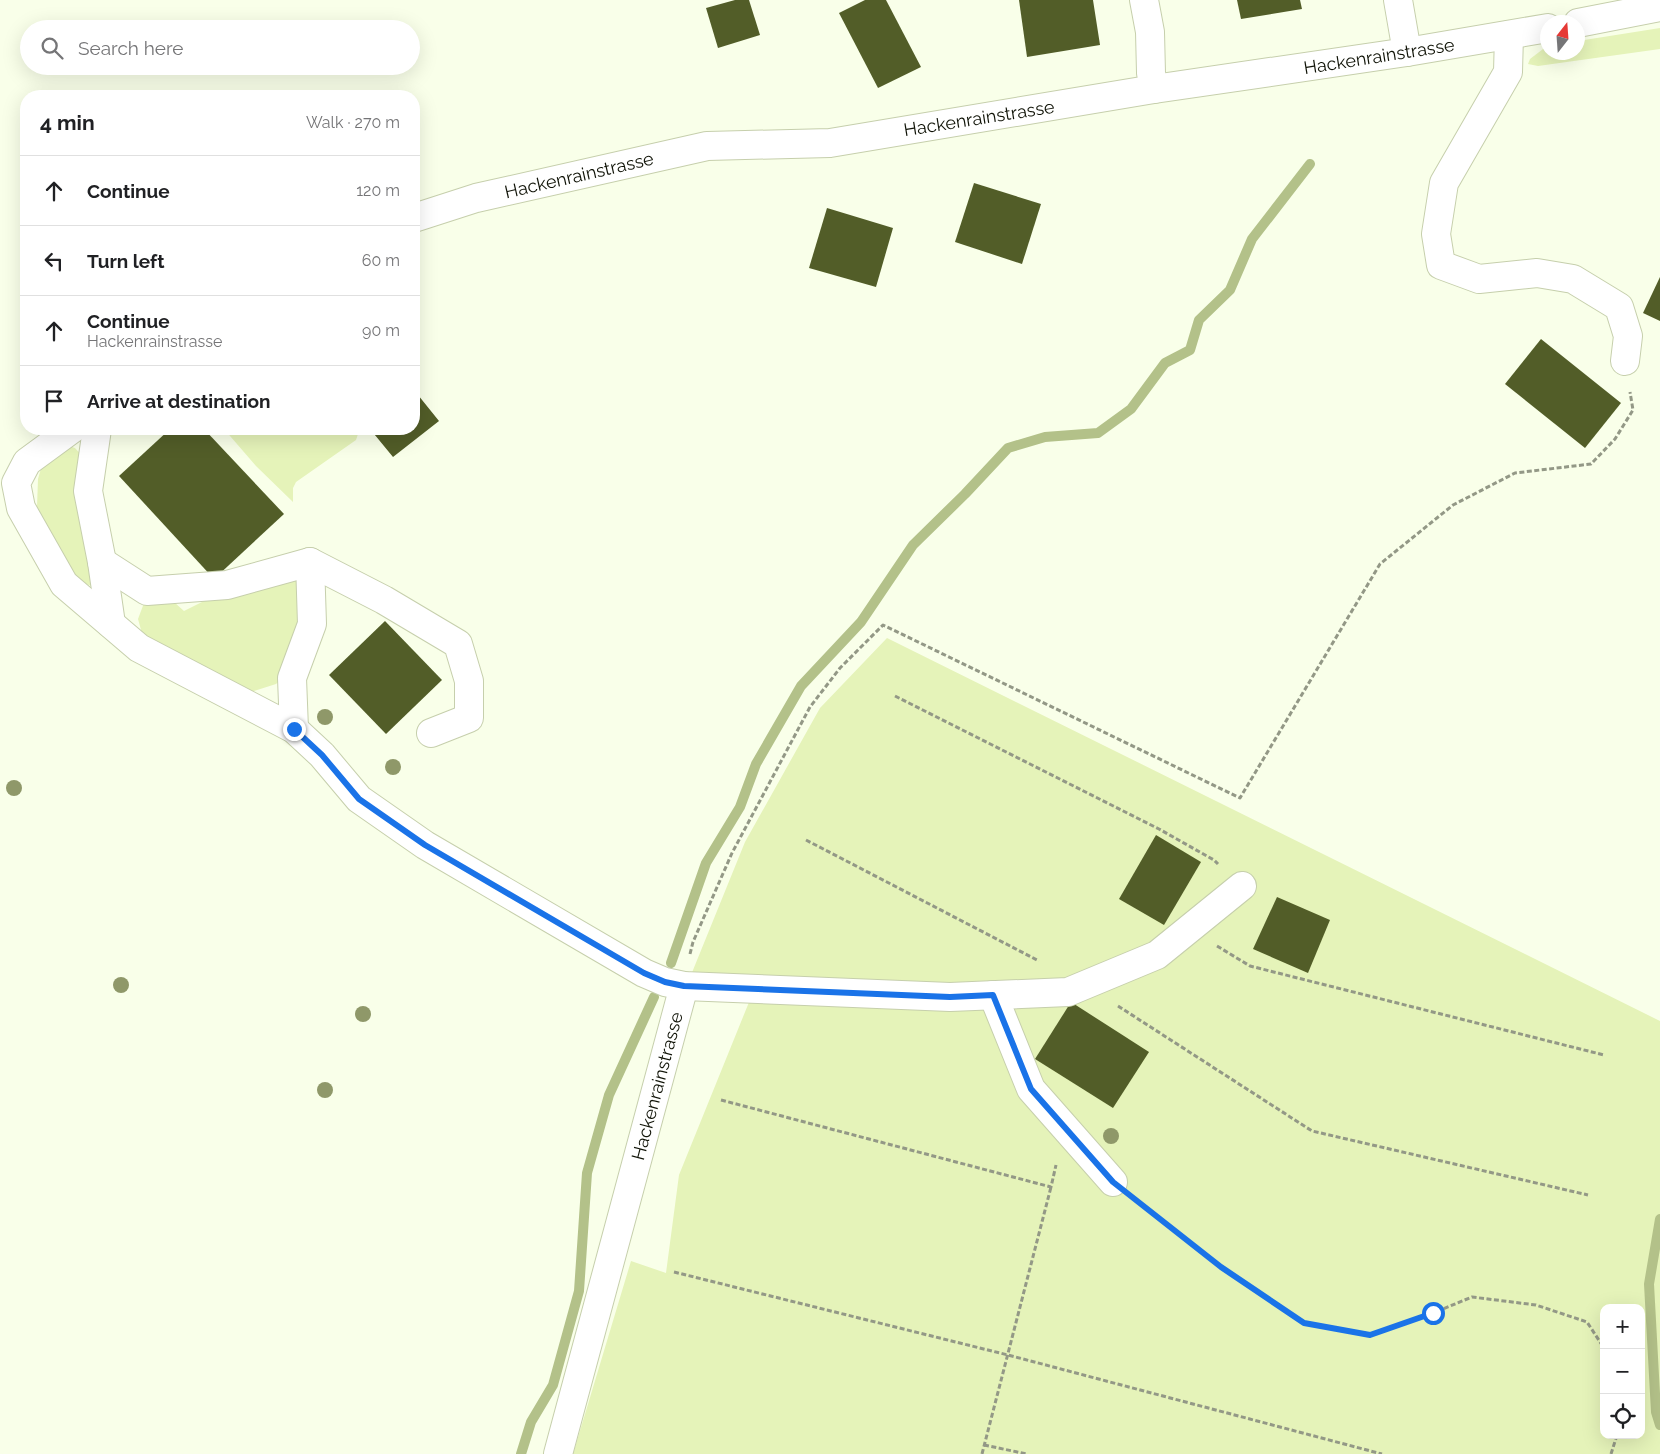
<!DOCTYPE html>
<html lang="en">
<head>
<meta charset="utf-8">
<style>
	:root { --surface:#fff; --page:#f6f6f6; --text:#202124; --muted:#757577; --line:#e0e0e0 }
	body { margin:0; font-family:Raleway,sans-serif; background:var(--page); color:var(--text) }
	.controls { position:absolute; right:15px; bottom:15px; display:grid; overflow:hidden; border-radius:10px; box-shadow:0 5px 20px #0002 }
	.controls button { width:45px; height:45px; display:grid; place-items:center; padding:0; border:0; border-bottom:1px solid var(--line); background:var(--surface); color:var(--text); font:25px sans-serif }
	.compass { position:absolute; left:1540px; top:15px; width:45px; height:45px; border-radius:50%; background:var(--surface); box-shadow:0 5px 20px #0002; rotate:17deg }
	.stop { position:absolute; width:15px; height:15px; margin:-11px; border:4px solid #1a73e8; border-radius:50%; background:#fff }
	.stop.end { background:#1a73e8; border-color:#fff; box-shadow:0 1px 5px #0008 }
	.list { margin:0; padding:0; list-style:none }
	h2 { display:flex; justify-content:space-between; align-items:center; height:65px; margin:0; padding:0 20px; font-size:21px }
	h2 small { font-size:16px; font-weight:400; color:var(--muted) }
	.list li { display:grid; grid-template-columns:32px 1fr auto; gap:15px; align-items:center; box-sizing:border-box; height:70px; padding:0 20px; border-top:1px solid var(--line) }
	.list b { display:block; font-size:19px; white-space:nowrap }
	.list p { margin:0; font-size:16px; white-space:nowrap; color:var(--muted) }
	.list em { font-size:16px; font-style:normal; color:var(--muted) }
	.icon { flex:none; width:28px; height:28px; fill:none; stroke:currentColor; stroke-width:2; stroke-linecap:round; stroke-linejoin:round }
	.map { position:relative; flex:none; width:1660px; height:1454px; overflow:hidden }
	.search { position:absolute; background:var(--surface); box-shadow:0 5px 20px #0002; left:20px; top:20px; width:400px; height:55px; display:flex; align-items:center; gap:12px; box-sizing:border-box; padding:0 18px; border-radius:28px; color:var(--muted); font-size:19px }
	.panel { position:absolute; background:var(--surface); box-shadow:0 5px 20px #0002; left:20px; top:90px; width:400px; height:345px; border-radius:20px }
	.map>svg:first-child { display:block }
	.green { fill:#e5f3b9; fill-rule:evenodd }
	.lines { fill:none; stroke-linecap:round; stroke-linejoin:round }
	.stream { stroke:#b3c189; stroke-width:10 }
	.building { fill:#525d28 }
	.minor-casing { stroke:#c6cfac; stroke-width:30 }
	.path { stroke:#939886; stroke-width:3; stroke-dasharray:5 2.5; stroke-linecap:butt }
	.minor { stroke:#fff; stroke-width:28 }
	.tree { fill:#8f9869 }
	.route { stroke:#1a73e8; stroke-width:6 }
	.labels { text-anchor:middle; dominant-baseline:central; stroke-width:5; stroke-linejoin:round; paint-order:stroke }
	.street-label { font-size:18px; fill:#101307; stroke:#fff }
</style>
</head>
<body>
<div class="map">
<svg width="1660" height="1454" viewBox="0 0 1660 1454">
	<rect width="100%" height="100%" fill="#f9ffe9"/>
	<g class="green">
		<path d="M1660,28V49L1538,66L1528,64L1530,59L1547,46L1548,52H1578V41Z"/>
		<path d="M224,429H358L359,431L356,440L296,482L293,488V502L256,466Z"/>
		<path d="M69,446L75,448L84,458L92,586L77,581L40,523L37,507L38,479L42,465Z"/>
		<path d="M283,576L313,587L288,673L276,684L254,691H240L143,637L138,619L144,603L156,586L184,611L226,590Z"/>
		<path d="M887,638L1660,1021V1454H573L631,1261L666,1273L679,1175L760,975H691L745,842L820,708ZM1604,1308H1641V1435H1604Z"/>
	</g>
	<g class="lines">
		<g class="stream">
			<path d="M671,963L706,863L740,807L756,764L801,686L861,622L913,545L965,494L1008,448L1045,437L1098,433L1131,409L1165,363L1190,350L1199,320L1230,290L1252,239L1310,164"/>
			<path d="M1660,1219L1649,1284L1656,1412L1660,1425"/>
			<path d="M521,1454L531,1422L553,1385L579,1291L587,1173L609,1095L654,997"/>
		</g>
	</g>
	<g class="building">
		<path d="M735,0H749L760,35L718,48L706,8Z"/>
		<path d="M865,0H886L921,67L878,88L839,13Z"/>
		<path d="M1019,0H1093L1100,45L1027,57Z"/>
		<path d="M1237,0H1300L1302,9L1241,19Z"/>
		<path d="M974,183L1041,204L1022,264L955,242Z"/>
		<path d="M827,208L893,228L876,287L809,268Z"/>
		<path d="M1660,277V321L1643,313Z"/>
		<path d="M1541,339L1621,403L1585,448L1505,384Z"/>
		<path d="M414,390L439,421L393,457L370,429H414Z"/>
		<path d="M170,429H204L284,514L214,579L119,476Z"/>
		<path d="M385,621L442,680L386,734L329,675Z"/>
		<path d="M1156,835L1201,862L1164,925L1119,899Z"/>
		<path d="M1277,897L1330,920L1308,973L1253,949Z"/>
		<path d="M1071,1002L1149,1052L1113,1108L1035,1059Z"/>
	</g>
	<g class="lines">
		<defs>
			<g id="minor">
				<path d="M1144,0L1150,32L1151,73L1154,89"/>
				<path d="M1398,0L1407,52"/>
				<path d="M1578,23L1660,7"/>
				<path d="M1509,35L1508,72L1444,183L1436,234L1441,265L1479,279L1537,273L1573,279L1619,307L1628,336L1625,361"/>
				<path d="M414,218L476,198L707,146L830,143L1154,89L1407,52L1548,28"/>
				<path d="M72,429L27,462L16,483L21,508L64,584L139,648L294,729L322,755L359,799L425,845L644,973L665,982L684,986L950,997L1068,992L1157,955L1242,886"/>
				<path d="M97,429L88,491L102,562L111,624"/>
				<path d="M102,562L147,591L227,585L310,562L384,600L458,644L469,681V718L431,733"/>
				<path d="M294,729L292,678L312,624L310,562"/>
				<path d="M993,995L1031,1089L1113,1182"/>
				<path d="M558,1454L684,986"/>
			</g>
		</defs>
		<use href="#minor" class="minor-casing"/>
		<g class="path">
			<path d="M895,696L1159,829L1214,860L1218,864"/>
			<path d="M806,840L1039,961"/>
			<path d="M1217,946L1250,966L1604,1055"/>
			<path d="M690,954L693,942L732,853L810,707L840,668L883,625L1240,798L1380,564L1453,505L1515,473L1591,464L1615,439L1633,410L1630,392"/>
			<path d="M1118,1006L1312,1131L1588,1195"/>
			<path d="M721,1100L1051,1187L1056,1165"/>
			<path d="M1137,1201L1221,1267L1304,1323L1370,1335L1433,1313L1472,1297L1536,1305L1587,1322L1604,1348"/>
			<path d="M674,1272L1008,1355L1382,1454"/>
			<path d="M984,1445L1027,1454"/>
			<path d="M982,1454L1051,1187"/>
			<path d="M1611,1454L1617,1435"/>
		</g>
		<use href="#minor" class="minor"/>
	</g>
	<g class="tree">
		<circle cx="325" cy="717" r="8"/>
		<circle cx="393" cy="767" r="8"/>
		<circle cx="14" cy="788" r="8"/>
		<circle cx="121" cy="985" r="8"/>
		<circle cx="363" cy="1014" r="8"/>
		<circle cx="325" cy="1090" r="8"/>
		<circle cx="1111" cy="1136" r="8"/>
	</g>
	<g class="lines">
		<path class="route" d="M294,729L322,755L359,799L425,845L644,973L665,982L684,986L950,997L993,995L1031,1089L1113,1182L1221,1267L1304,1323L1370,1335L1433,1313"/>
	</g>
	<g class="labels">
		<g class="street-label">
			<text transform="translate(1379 56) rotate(-9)">Hackenrainstrasse</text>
			<text transform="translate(979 118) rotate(-9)">Hackenrainstrasse</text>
			<text transform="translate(579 175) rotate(-13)">Hackenrainstrasse</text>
			<text transform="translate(657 1086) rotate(-75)">Hackenrainstrasse</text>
		</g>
	</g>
</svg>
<div class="controls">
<button>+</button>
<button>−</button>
<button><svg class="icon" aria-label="locate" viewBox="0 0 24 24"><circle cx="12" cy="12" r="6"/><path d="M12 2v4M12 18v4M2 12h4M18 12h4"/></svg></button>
</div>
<svg class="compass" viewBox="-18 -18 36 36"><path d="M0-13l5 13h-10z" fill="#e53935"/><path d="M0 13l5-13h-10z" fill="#757577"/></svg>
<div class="stop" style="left:1433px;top:1313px"></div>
<div class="stop end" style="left:294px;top:729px"></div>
<div class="search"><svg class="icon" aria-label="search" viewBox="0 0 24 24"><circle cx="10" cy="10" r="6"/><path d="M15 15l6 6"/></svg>Search here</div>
<section class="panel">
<h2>4 min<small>Walk · 270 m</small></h2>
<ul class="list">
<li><svg class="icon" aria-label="ahead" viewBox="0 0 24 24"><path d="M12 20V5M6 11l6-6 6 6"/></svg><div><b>Continue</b></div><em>120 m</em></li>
<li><svg class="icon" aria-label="left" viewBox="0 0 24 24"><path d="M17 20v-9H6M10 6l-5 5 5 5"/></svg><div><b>Turn left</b></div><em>60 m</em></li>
<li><svg class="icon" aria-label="ahead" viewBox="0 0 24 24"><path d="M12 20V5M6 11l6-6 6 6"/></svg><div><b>Continue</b><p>Hackenrainstrasse</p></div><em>90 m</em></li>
<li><svg class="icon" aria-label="arrive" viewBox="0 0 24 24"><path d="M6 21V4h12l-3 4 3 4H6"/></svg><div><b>Arrive at destination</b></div></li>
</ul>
</section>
</div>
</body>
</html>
